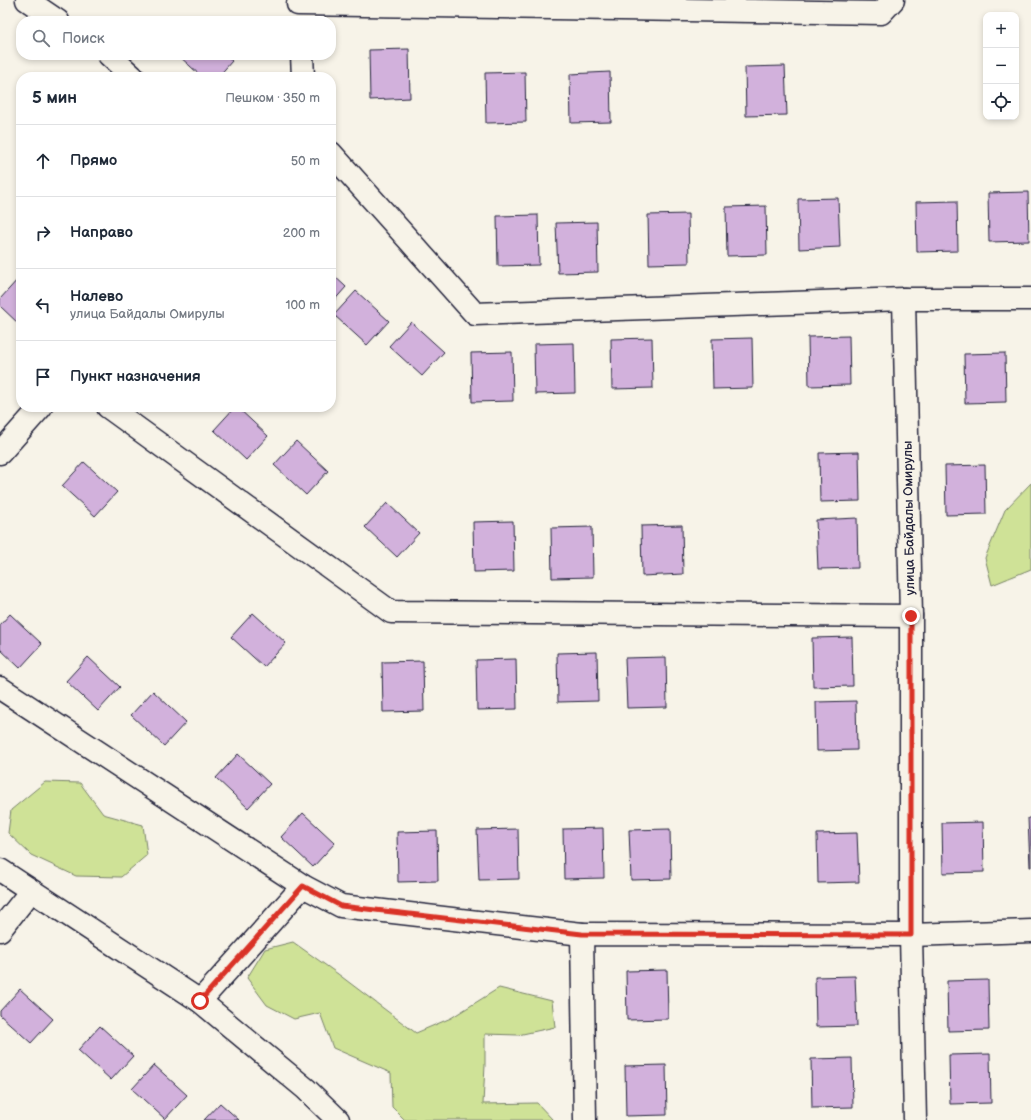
<!DOCTYPE html>
<html lang="ru">
<head>
<meta charset="utf-8">
<style>
	:root { --surface:#fff; --page:#f2f2f3; --text:#1f2937; --muted:#747a83; --line:#e0e1e3 }
	body { margin:0; font-family:"Balsamiq Sans",sans-serif; background:var(--page); color:var(--text) }
	.controls { position:absolute; right:12px; top:12px; display:grid; overflow:hidden; border-radius:8px; box-shadow:0 2px 6px #0003 }
	.controls button { width:36px; height:36px; display:grid; place-items:center; padding:0; border:0; border-bottom:1px solid var(--line); background:var(--surface); color:var(--text); font:20px sans-serif }
	.stop { position:absolute; width:12px; height:12px; margin:-9px; border:3px solid #d93025; border-radius:50%; background:#fff }
	.stop.end { background:#d93025; border-color:#fff; box-shadow:0 1px 4px #0008 }
	.list { margin:0; padding:0; list-style:none }
	h2 { display:flex; justify-content:space-between; align-items:center; height:52px; margin:0; padding:0 16px; font-size:17px }
	h2 small { font-size:13px; font-weight:400; color:var(--muted) }
	.list li { display:grid; grid-template-columns:26px 1fr auto; gap:12px; align-items:center; box-sizing:border-box; height:72px; padding:0 16px; border-top:1px solid var(--line) }
	.list b { display:block; font-size:15px; white-space:nowrap }
	.list p { margin:0; font-size:13px; white-space:nowrap; color:var(--muted) }
	.list em { font-size:13px; font-style:normal; color:var(--muted) }
	.icon { flex:none; width:22px; height:22px; fill:none; stroke:currentColor; stroke-width:2; stroke-linecap:round; stroke-linejoin:round }
	.map { position:relative; flex:none; width:1031px; height:1120px; overflow:hidden }
	.search { position:absolute; background:var(--surface); box-shadow:0 2px 6px #0003; left:16px; top:16px; width:320px; height:44px; display:flex; align-items:center; gap:10px; box-sizing:border-box; padding:0 14px; border-radius:16px; color:var(--muted); font-size:15px }
	.panel { position:absolute; background:var(--surface); box-shadow:0 2px 6px #0003; left:16px; top:72px; width:320px; height:340px; border-radius:16px }
	.map>svg:first-child { display:block }
	.green { fill:#cfe297; stroke:#788269 }
	.building { fill:#d2b1dc; stroke:#22223b }
	.lines { fill:none; stroke-linecap:round; stroke-linejoin:round }
	.street-casing { stroke:#22223b; stroke-width:25 }
	.street { stroke:#f7f3e8; stroke-width:22 }
	.route { stroke:#d93025; stroke-width:5 }
	.labels { text-anchor:middle; dominant-baseline:central; stroke-width:3; stroke-linejoin:round; paint-order:stroke }
	.street-label { font-size:13px; fill:#22223b; stroke:#f7f3e8 }
</style>
</head>
<body>
<div class="map">
<svg width="1031" height="1120" viewBox="0 0 1031 1120">
	<rect width="100%" height="100%" fill="#f7f3e8"/>
	<filter id="ink" filterUnits="userSpaceOnUse"><feTurbulence type="fractalNoise" baseFrequency=".025" numOctaves="2"/><feDisplacementMap in="SourceGraphic" scale="8" xChannelSelector="R" yChannelSelector="G"/><feConvolveMatrix kernelMatrix="1 2 1 2 8 2 1 2 1" color-interpolation-filters="sRGB"/></filter>
	<g filter="url(#ink)">
		<g class="green">
			<path d="M1031,483V569L992,585L985,558L1005,510Z"/>
			<path d="M45,782L80,783L103,814L143,825L147,855L121,877L76,876L31,855L8,833L11,810Z"/>
			<path d="M293,942L338,974L416,1033L451,1018L499,988L552,1001L555,1027L518,1035L485,1034V1065L483,1104L537,1103L552,1119V1120H405L392,1107L391,1073L333,1048L320,1013L294,1019L267,1005L247,978L265,949Z"/>
		</g>
		<g class="building">
			<path d="M409,49L410,98L370,100L369,50Z"/>
			<path d="M178,55H226L232,61L218,77H202Z"/>
			<path d="M785,66L787,115L746,116L745,67Z"/>
			<path d="M525,72L526,122L486,123L485,73Z"/>
			<path d="M610,72L611,122L571,123L570,74Z"/>
			<path d="M1028,192L1029,241L989,242L988,193Z"/>
			<path d="M838,198L840,247L799,249L798,199Z"/>
			<path d="M957,201L958,251L917,252L916,202Z"/>
			<path d="M766,206L767,255L727,256L726,207Z"/>
			<path d="M688,214L689,263L649,264L648,215Z"/>
			<path d="M538,215L539,265L498,266L497,216Z"/>
			<path d="M597,222L598,272L558,273L556,223Z"/>
			<path d="M331,273L346,287L331,304Z"/>
			<path d="M18,279L21,282V326L0,306V299Z"/>
			<path d="M356,291L389,321L367,345L334,315Z"/>
			<path d="M411,322L444,352L422,376L389,346Z"/>
			<path d="M849,336L850,385L809,386L808,337Z"/>
			<path d="M652,338L653,388L612,389L611,339Z"/>
			<path d="M752,338L753,388L713,389L712,339Z"/>
			<path d="M574,343L575,393L535,394L534,344Z"/>
			<path d="M512,352L513,401L472,402L471,353Z"/>
			<path d="M1005,353L1006,402L965,403L964,354Z"/>
			<path d="M235,407H237L268,436L246,460L214,430Z"/>
			<path d="M296,441L328,471L306,495L274,465Z"/>
			<path d="M859,452L860,501L820,502L819,453Z"/>
			<path d="M84,462L117,492L95,516L62,486Z"/>
			<path d="M985,465L986,514L946,515L945,466Z"/>
			<path d="M387,503L419,533L397,557L365,527Z"/>
			<path d="M857,518L858,568L818,569L816,520Z"/>
			<path d="M513,521L514,571L474,572L473,522Z"/>
			<path d="M682,525L683,574L642,576L641,526Z"/>
			<path d="M592,527L593,577L552,578L551,528Z"/>
			<path d="M253,613L286,643L264,667L231,637Z"/>
			<path d="M10,614L42,644L20,668L0,649V625Z"/>
			<path d="M852,637L853,686L813,687L812,638Z"/>
			<path d="M597,652L598,701L558,702L557,653Z"/>
			<path d="M88,657L120,687L98,711L66,681Z"/>
			<path d="M666,657L667,707L627,708L625,658Z"/>
			<path d="M516,659L517,709L477,710L476,660Z"/>
			<path d="M423,661L424,711L383,712L382,662Z"/>
			<path d="M153,691L186,722L164,746L131,715Z"/>
			<path d="M856,701L857,750L817,751L816,702Z"/>
			<path d="M238,754L270,784L248,808L216,778Z"/>
			<path d="M303,813L335,843L313,867L281,837Z"/>
			<path d="M1028,818H1031V867H1030Z"/>
			<path d="M983,822L984,872L943,873L942,823Z"/>
			<path d="M603,828L604,878L564,879L563,829Z"/>
			<path d="M518,829L519,879L479,880L477,830Z"/>
			<path d="M670,829L671,879L631,880L629,830Z"/>
			<path d="M437,831L438,881L398,882L397,832Z"/>
			<path d="M857,833L859,882L818,883L817,834Z"/>
			<path d="M667,970L668,1019L627,1020L626,971Z"/>
			<path d="M855,976L857,1026L816,1027L815,977Z"/>
			<path d="M988,980L989,1030L948,1031L947,981Z"/>
			<path d="M20,989L53,1019L31,1043L0,1015V1011Z"/>
			<path d="M100,1026L133,1056L111,1080L78,1050Z"/>
			<path d="M990,1054L991,1103L950,1104L949,1055Z"/>
			<path d="M852,1058L853,1107L812,1108L811,1059Z"/>
			<path d="M154,1065L187,1095L165,1119L132,1089Z"/>
			<path d="M666,1065L667,1115L626,1116L625,1066Z"/>
			<path d="M220,1103L239,1120H204Z"/>
		</g>
		<g class="lines">
			<defs>
				<g id="street">
					<path d="M27,0L58,21"/>
					<path d="M298,4L881,13L893,0"/>
					<path d="M109,55L133,77"/>
					<path d="M302,55L303,77"/>
					<path d="M331,153L475,314L904,299H1031"/>
					<path d="M904,299L911,616V935L915,1120"/>
					<path d="M108,407L391,612L911,616"/>
					<path d="M0,453L41,407"/>
					<path d="M0,688L303,886L341,906L582,934"/>
					<path d="M0,870L200,1001L306,1089L338,1120"/>
					<path d="M0,930L31,891"/>
					<path d="M200,1001L303,886"/>
					<path d="M585,1120L582,934L911,935L1031,931"/>
				</g>
			</defs>
			<use href="#street" class="street-casing"/>
			<use href="#street" class="street"/>
		</g>
	</g>
	<g class="lines" filter="url(#ink)">
		<path class="route" d="M200,1001L303,886L341,906L582,934L911,935V616"/>
	</g>
	<g class="labels">
		<g class="street-label">
			<text transform="translate(909 518) rotate(-91)">улица Байдалы Омирулы</text>
		</g>
	</g>
</svg>
<div class="controls">
<button>+</button>
<button>−</button>
<button><svg class="icon" aria-label="locate" viewBox="0 0 24 24"><circle cx="12" cy="12" r="6"/><path d="M12 2v4M12 18v4M2 12h4M18 12h4"/></svg></button>
</div>
<div class="stop" style="left:200px;top:1001px"></div>
<div class="stop end" style="left:911px;top:616px"></div>
<div class="search"><svg class="icon" aria-label="search" viewBox="0 0 24 24"><circle cx="10" cy="10" r="6"/><path d="M15 15l6 6"/></svg>Поиск</div>
<section class="panel">
<h2>5 мин<small>Пешком · 350 m</small></h2>
<ul class="list">
<li><svg class="icon" aria-label="ahead" viewBox="0 0 24 24"><path d="M12 20V5M6 11l6-6 6 6"/></svg><div><b>Прямо</b></div><em>50 m</em></li>
<li><svg class="icon" aria-label="right" viewBox="0 0 24 24"><path d="M7 20v-9h11M14 6l5 5-5 5"/></svg><div><b>Направо</b></div><em>200 m</em></li>
<li><svg class="icon" aria-label="left" viewBox="0 0 24 24"><path d="M17 20v-9H6M10 6l-5 5 5 5"/></svg><div><b>Налево</b><p>улица Байдалы Омирулы</p></div><em>100 m</em></li>
<li><svg class="icon" aria-label="arrive" viewBox="0 0 24 24"><path d="M6 21V4h12l-3 4 3 4H6"/></svg><div><b>Пункт назначения</b></div></li>
</ul>
</section>
</div>
</body>
</html>
